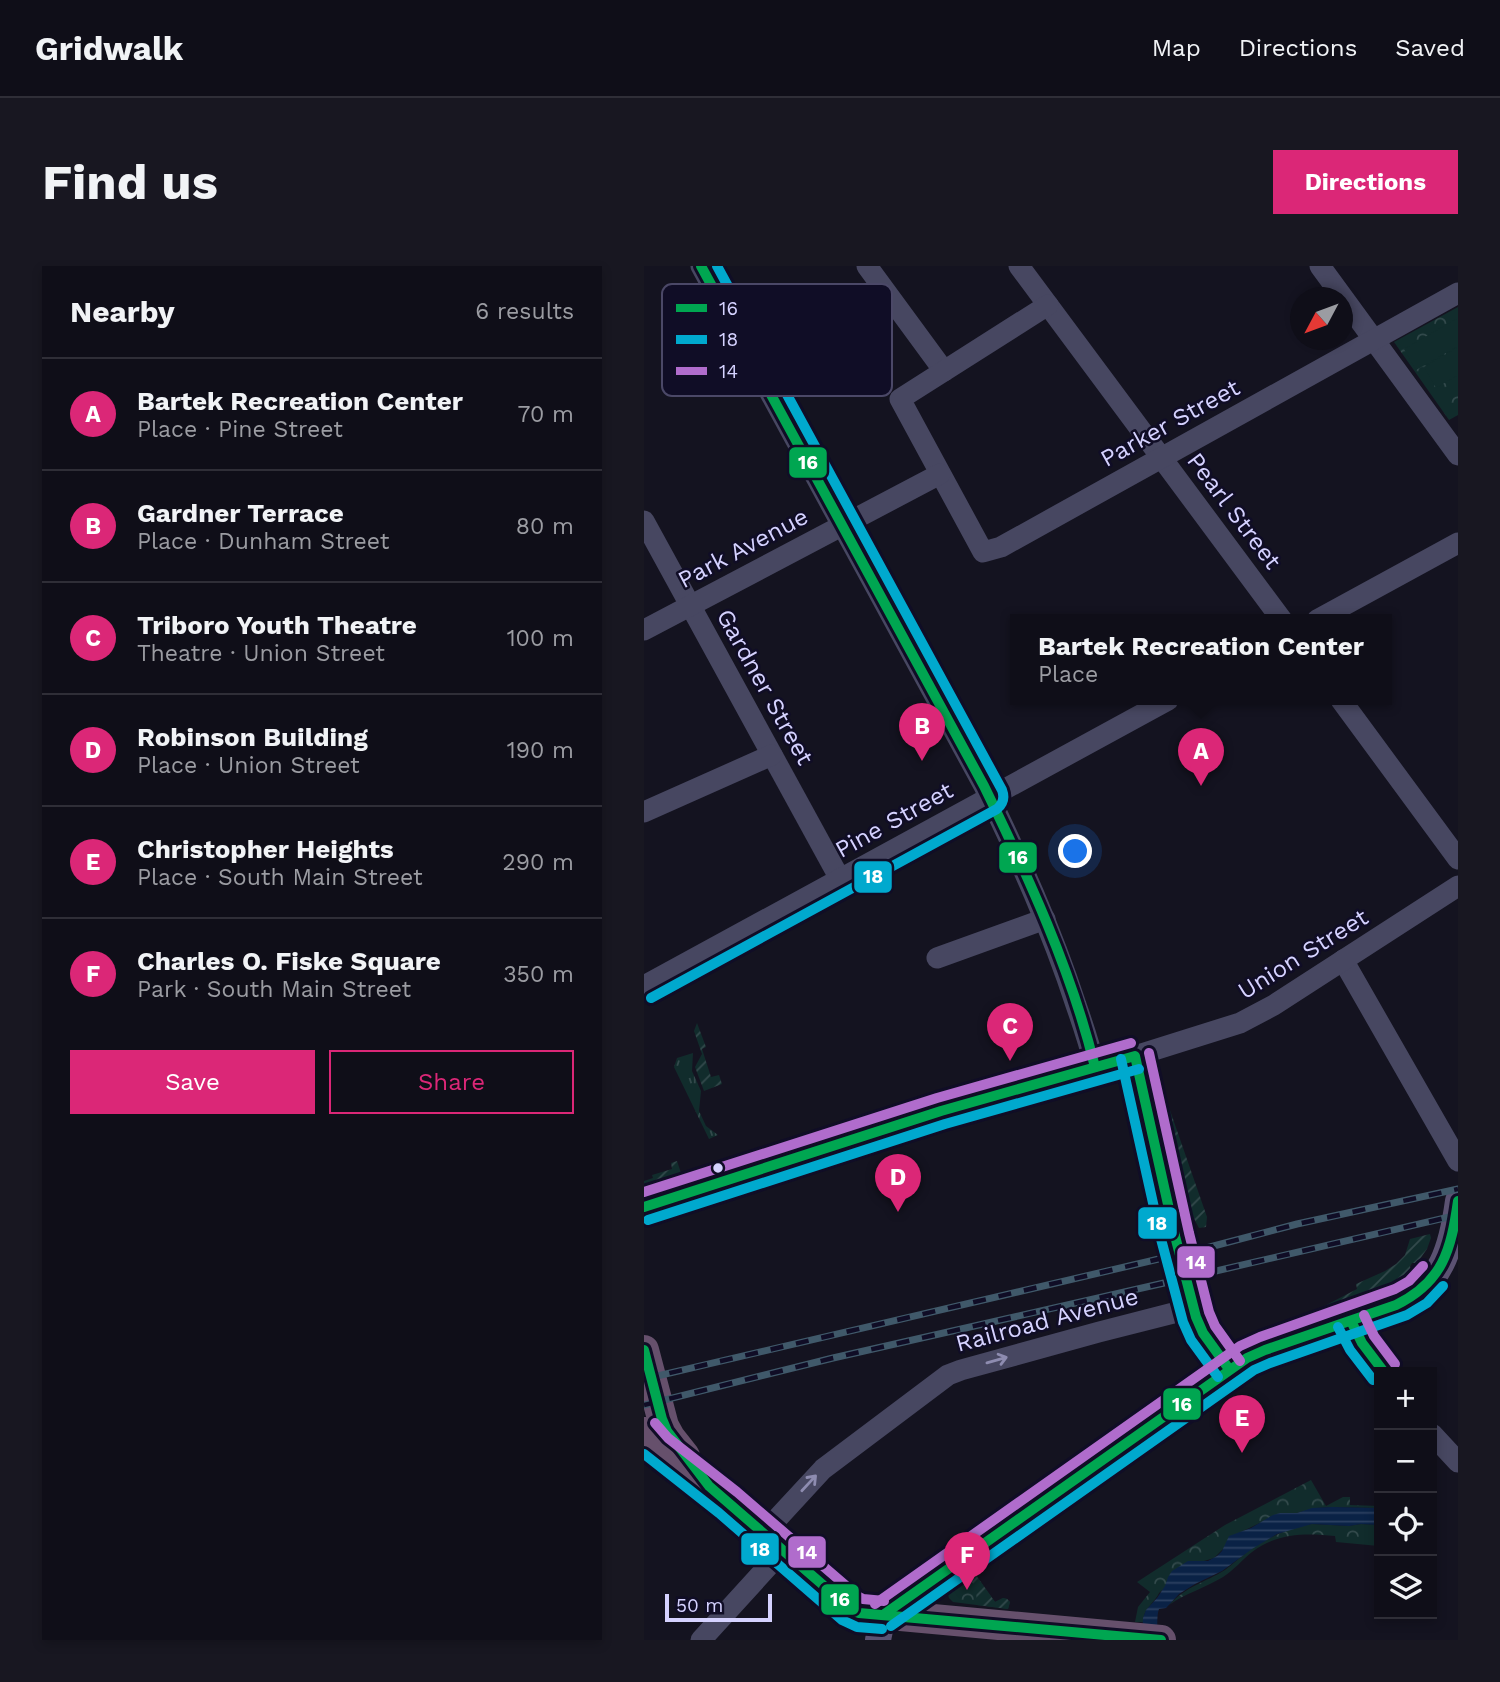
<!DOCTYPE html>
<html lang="en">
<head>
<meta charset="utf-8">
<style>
	:root { --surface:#0f0e18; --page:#181721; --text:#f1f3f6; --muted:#9b9ca2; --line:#2f2e37; --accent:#db2777 }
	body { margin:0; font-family:"Work Sans",sans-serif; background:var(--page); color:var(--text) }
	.controls { position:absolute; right:21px; bottom:21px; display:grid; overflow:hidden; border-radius:0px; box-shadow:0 4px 10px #0003 }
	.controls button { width:63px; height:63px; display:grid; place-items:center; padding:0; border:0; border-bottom:2px solid var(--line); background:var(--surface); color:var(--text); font:35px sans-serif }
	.compass { position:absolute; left:646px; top:21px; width:63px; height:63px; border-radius:50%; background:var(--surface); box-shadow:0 4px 10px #0003; rotate:229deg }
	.scale { position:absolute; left:21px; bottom:18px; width:107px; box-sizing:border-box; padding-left:7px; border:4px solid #d5d2ff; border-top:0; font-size:19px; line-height:24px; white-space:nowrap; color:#d5d2ff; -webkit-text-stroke:5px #100d26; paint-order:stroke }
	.you { position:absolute; left:432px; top:586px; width:24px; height:24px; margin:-18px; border:5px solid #fff; border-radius:50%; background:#1a73e8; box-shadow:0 0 0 10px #1a73e833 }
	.badge { display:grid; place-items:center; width:46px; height:46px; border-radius:50%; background:var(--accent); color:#fff; font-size:23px; font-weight:700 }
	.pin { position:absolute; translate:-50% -58px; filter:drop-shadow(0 2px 4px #0008) }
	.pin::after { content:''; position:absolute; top:37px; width:24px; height:21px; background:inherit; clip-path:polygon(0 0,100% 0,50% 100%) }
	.popup { position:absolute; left:366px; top:348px; width:382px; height:91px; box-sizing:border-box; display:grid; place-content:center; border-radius:0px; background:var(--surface); filter:drop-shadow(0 2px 5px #0005); font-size:23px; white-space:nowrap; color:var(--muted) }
	.popup b { font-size:26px; color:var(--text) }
	.popup::after { content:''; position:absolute; left:50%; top:100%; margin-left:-14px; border:14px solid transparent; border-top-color:var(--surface) }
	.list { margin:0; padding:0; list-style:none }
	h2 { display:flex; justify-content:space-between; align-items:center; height:91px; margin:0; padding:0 28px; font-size:30px }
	h2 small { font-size:23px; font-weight:400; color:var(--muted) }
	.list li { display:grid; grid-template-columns:46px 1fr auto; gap:21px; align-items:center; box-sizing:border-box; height:112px; padding:0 28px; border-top:2px solid var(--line) }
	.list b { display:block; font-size:26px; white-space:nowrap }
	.list p { margin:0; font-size:23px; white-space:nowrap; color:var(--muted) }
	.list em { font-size:23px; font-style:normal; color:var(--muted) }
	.actions { display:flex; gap:14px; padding:21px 28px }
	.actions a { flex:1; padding:16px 0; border:2px solid var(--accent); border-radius:0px; text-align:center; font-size:24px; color:var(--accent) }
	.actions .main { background:var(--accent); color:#fff }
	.icon { flex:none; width:38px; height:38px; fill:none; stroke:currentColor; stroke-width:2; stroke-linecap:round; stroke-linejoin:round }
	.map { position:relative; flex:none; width:814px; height:1374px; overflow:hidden; border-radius:0px }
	header { display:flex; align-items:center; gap:42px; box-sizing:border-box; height:98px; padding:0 35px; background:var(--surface); border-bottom:2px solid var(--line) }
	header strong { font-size:33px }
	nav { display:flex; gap:38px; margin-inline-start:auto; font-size:24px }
	.intro { display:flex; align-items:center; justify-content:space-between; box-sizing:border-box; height:168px; padding:0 42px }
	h1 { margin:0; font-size:49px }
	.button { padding:18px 32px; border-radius:0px; background:var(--accent); color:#fff; font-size:24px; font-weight:700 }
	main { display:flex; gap:42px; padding:0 42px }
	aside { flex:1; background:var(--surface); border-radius:0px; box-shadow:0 4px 10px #0003 }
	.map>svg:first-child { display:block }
	.grass { fill:url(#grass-tufts) }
	.forest { fill:url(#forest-crowns) }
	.garden { fill:url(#garden-furrows) }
	.pitch { fill:#112c2c }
	.water { fill:url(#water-rules) }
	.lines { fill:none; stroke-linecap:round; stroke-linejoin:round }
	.minor { stroke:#474761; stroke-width:21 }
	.major { stroke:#5b5272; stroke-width:26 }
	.highway { stroke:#66506c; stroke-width:30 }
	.rail-casing { stroke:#40596a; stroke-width:7 }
	.rail { stroke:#100d26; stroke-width:4.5; stroke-dasharray:13; stroke-linecap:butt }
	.bus-1-casing { stroke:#100d26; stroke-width:16 }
	.bus-2-casing { stroke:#100d26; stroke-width:16 }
	.bus-3-casing { stroke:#100d26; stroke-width:16 }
	.bus-1 { stroke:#00a651; stroke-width:10 }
	.bus-2 { stroke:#00a9ce; stroke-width:10 }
	.bus-3 { stroke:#b06ccc; stroke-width:10 }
	.oneway { stroke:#8e8cb0 }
	.bus-dot { fill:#d5d2ff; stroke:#100d26; stroke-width:2.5 }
	.labels { text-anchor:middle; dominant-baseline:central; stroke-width:5; stroke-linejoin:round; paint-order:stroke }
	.street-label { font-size:24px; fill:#d5d2ff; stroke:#100d26 }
	.key { fill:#100d26; stroke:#4b4867; stroke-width:2 }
	.key-label { font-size:19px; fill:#d5d2ff }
	.line-badge { stroke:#100d26; stroke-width:2.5 }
	.badge-label { font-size:19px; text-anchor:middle; font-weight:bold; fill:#fff }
</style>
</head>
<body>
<header>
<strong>Gridwalk</strong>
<nav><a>Map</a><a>Directions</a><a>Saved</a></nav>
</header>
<div class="intro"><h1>Find us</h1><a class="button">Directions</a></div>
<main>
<aside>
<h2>Nearby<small>6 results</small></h2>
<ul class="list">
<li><span class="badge">A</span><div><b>Bartek Recreation Center</b><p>Place · Pine Street</p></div><em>70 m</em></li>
<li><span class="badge">B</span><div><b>Gardner Terrace</b><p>Place · Dunham Street</p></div><em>80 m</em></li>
<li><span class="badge">C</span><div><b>Triboro Youth Theatre</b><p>Theatre · Union Street</p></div><em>100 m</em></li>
<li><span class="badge">D</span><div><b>Robinson Building</b><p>Place · Union Street</p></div><em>190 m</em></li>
<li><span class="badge">E</span><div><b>Christopher Heights</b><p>Place · South Main Street</p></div><em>290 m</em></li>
<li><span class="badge">F</span><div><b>Charles O. Fiske Square</b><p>Park · South Main Street</p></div><em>350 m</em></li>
</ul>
<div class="actions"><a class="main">Save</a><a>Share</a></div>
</aside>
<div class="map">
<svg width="814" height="1374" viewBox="0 0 814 1374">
	<defs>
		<pattern id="grass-tufts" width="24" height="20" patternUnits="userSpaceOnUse" patternTransform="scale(1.75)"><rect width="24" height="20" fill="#112c2c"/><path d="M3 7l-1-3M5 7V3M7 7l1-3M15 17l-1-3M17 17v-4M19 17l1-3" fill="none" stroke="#334a4c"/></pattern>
		<pattern id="forest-crowns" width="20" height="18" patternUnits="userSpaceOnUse" patternTransform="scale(1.75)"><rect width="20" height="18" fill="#112c2c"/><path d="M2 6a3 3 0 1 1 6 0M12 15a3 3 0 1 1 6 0" fill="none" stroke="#334a4c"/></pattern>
		<pattern id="garden-furrows" width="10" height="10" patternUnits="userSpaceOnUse" patternTransform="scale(1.75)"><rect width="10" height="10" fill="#112c2c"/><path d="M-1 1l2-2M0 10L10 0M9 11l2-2" fill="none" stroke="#334a4c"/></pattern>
		<pattern id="water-rules" width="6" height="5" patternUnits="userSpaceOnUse" patternTransform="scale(1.75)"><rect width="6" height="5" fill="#0a2246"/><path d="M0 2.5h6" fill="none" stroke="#2d4162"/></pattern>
	</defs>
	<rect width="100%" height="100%" fill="#141320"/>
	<path class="grass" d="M49,787L48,805L57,825L55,845L62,860L74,869L65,873L30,801L33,792Z"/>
	<g class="forest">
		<path d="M814,41V149L805,154L750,76Z"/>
		<path d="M667,1214L682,1240L699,1231H706V1239L735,1240V1242L688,1241L672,1242L653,1247H636L595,1267L570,1292L560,1295H552L515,1327C509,1339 500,1341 499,1356H491L494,1341L506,1326L493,1316L581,1259Z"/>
		<path d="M668,1258L705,1260L717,1258L735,1259V1280L692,1276L691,1270C661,1267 633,1267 608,1286C598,1294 590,1304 579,1311C561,1322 542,1327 525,1339C544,1319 560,1317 581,1304C590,1297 598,1290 607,1283C625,1271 647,1261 668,1258Z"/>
		<path d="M329,1305L351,1336L359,1332L363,1333L366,1336L364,1343L309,1336L305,1332L304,1328L307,1320Z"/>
	</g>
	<g class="garden">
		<path d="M53,757L62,781L58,783L67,811L75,809L78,818L60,825L51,801L58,788L50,765Z"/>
		<path d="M512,804L563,951L562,961L555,962L548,949L543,950L525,871L529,868V863L527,860L522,859L510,806Z"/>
		<path d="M33,895L39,913L0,925V915L9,912L8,909L28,903L27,897Z"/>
		<path d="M786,968L787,972L783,983L773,997H768L766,1000L767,1005C740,1027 693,1040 659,1051L713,1023L712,1018L741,1005L752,998L761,989L766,973Z"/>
		<path d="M329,1305L351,1336L359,1332L363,1333L366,1336L364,1343L333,1339L332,1325L338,1323L336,1318L333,1320L330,1319L323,1309Z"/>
	</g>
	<g class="pitch">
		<path d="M814,52V80L772,104L760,83Z"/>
		<path d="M814,81V109L792,122L780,101Z"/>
	</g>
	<path class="water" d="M688,1241L735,1242V1259L717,1258L705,1260L668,1258L633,1268L608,1283L578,1305L551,1318L535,1328L522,1342L515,1343C512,1350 514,1366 513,1374H498L499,1352L502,1344L513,1332L521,1320L524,1311L528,1305L544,1295H564L573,1290L578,1285L585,1270L607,1262L629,1249L636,1247H653L668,1242Z"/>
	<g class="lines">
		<g class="minor">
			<path d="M57,0L340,520C375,592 407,662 432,739C439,759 446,780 451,801"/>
			<path d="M223,0L300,105"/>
			<path d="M375,0L638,354"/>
			<path d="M676,0L814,189"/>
			<path d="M404,39L256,133L339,286L357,281L814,27"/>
			<path d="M0,255L196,613"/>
			<path d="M673,354L814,277"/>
			<path d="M0,364L296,208"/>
			<path d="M697,434L814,593"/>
			<path d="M0,546L128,489"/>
			<path d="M293,692L401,653"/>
			<path d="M699,694L814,895"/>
			<path d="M0,720L524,434"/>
			<path d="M491,790L531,970L552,1051L559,1067L585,1103"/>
			<path d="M0,941L297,845L491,790L596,757L630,739L814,620"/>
			<path d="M707,1055L718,1077L740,1106"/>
			<path d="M788,1168L814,1196"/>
			<path d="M119,1268L179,1203L304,1109L317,1104L455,1066L549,1042"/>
			<path d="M57,1374L138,1285"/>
		</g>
		<path class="major" d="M234,1374L239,1349L597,1095L615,1086L752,1039C798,1021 808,979 814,935"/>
		<g class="highway">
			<path d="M0,1084L20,1160L26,1171L41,1190"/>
			<path d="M0,1166L13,1182L65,1220L204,1341L213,1346L517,1374"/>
		</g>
		<defs>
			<g id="rail">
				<path d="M0,1113L562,982L653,958L814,923"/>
				<path d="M0,1139L189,1092L520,1017L814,949"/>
			</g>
		</defs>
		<use href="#rail" class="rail-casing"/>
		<use href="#rail" class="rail"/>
		<defs>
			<g id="bus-1">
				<path d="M57,0L340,520C384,610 427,703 451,801"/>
				<path d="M0,941L297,845L491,790L531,970L552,1051L559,1067L585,1103"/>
				<path d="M707,1055L718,1077L740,1106"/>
				<path d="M0,1084L18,1153L23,1165L65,1220L209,1345L215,1347L517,1374"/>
				<path d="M239,1349L603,1092L621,1084L752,1039C799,1016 807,984 814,935"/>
			</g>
			<g id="bus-2">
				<path d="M7,732L353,543C359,538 361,532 358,524L73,0"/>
				<path d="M477,793L517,973L539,1056L547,1074L574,1111"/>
				<path d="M4,954L301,858L495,803"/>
				<path d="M694,1061L706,1084L729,1114"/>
				<path d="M0,1188L75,1247L198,1354L213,1361L238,1363"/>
				<path d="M247,1360L610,1104L626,1097L763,1049L783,1037L799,1020"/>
			</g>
			<g id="bus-3">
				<path d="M505,787L545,967L565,1046L571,1060L596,1095"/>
				<path d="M0,926L293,832L487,777"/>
				<path d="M720,1049L730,1070L751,1098"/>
				<path d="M11,1157L24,1172L93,1226L215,1331L219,1333L240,1335"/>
				<path d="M231,1338L596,1080L616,1071L751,1023L765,1015L779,1000"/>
			</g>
		</defs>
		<use href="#bus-1" class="bus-1-casing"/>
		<use href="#bus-2" class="bus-2-casing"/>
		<use href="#bus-3" class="bus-3-casing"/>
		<use href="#bus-1" class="bus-1"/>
		<use href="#bus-2" class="bus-2"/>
		<use href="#bus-3" class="bus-3"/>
	</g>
	<defs><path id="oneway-shaft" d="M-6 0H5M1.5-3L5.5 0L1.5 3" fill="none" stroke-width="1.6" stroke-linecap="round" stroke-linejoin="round" transform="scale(1.75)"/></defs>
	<g class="oneway">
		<use href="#oneway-shaft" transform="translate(353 1094) rotate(-16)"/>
		<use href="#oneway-shaft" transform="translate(165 1217) rotate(-47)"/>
	</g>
	<circle class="bus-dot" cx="74" cy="902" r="6"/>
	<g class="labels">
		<g class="street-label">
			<text transform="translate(526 157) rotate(-29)">Parker Street</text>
			<text transform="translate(590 245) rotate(53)">Pearl Street</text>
			<text transform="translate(99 282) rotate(-28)">Park Avenue</text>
			<text transform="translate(121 421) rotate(61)">Gardner Street</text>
			<text transform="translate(250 554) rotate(-29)">Pine Street</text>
			<text transform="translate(659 688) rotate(-32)">Union Street</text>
			<text transform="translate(403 1054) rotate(-15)">Railroad Avenue</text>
		</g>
	</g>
	<rect x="18" y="18" width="230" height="112" rx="10" class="key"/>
	<rect x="32" y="38" width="31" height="8" fill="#00a651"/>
	<rect x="32" y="69" width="31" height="9" fill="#00a9ce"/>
	<rect x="32" y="101" width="31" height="8" fill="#b06ccc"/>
	<g class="key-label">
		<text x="75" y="49">16</text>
		<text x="75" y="80">18</text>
		<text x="75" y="112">14</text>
	</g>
	<g class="line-badge">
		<rect x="144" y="180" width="40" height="33" rx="7" fill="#00a651"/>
		<rect x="354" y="575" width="40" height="33" rx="7" fill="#00a651"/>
		<rect x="209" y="594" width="40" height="34" rx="7" fill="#00a9ce"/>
		<rect x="493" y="940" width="41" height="34" rx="7" fill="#00a9ce"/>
		<rect x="532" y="979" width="40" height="34" rx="7" fill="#b06ccc"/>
		<rect x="518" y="1121" width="40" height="34" rx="7" fill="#00a651"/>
		<rect x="96" y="1266" width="40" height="34" rx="7" fill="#00a9ce"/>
		<rect x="143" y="1269" width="40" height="34" rx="7" fill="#b06ccc"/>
		<rect x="176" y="1317" width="40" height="33" rx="7" fill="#00a651"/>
	</g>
	<g class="badge-label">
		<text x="164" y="203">16</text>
		<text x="374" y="598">16</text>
		<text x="229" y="617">18</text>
		<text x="513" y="964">18</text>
		<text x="552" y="1003">14</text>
		<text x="538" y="1145">16</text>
		<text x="116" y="1290">18</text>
		<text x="163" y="1293">14</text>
		<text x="196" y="1340">16</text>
	</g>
</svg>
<div class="controls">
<button>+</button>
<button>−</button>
<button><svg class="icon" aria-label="locate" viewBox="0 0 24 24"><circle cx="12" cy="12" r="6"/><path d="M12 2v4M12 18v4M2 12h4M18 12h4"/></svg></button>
<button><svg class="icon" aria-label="layers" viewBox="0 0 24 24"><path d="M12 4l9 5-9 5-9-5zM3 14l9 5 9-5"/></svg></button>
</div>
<svg class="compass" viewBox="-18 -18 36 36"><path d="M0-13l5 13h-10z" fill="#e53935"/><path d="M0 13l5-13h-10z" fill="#9b9ca2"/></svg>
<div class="scale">50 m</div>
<div class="you"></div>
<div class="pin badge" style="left:557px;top:520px">A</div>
<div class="popup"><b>Bartek Recreation Center</b>Place</div>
<div class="pin badge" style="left:278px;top:495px">B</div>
<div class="pin badge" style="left:366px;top:795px">C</div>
<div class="pin badge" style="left:254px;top:946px">D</div>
<div class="pin badge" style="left:598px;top:1187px">E</div>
<div class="pin badge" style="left:323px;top:1324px">F</div>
</div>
</main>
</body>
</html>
